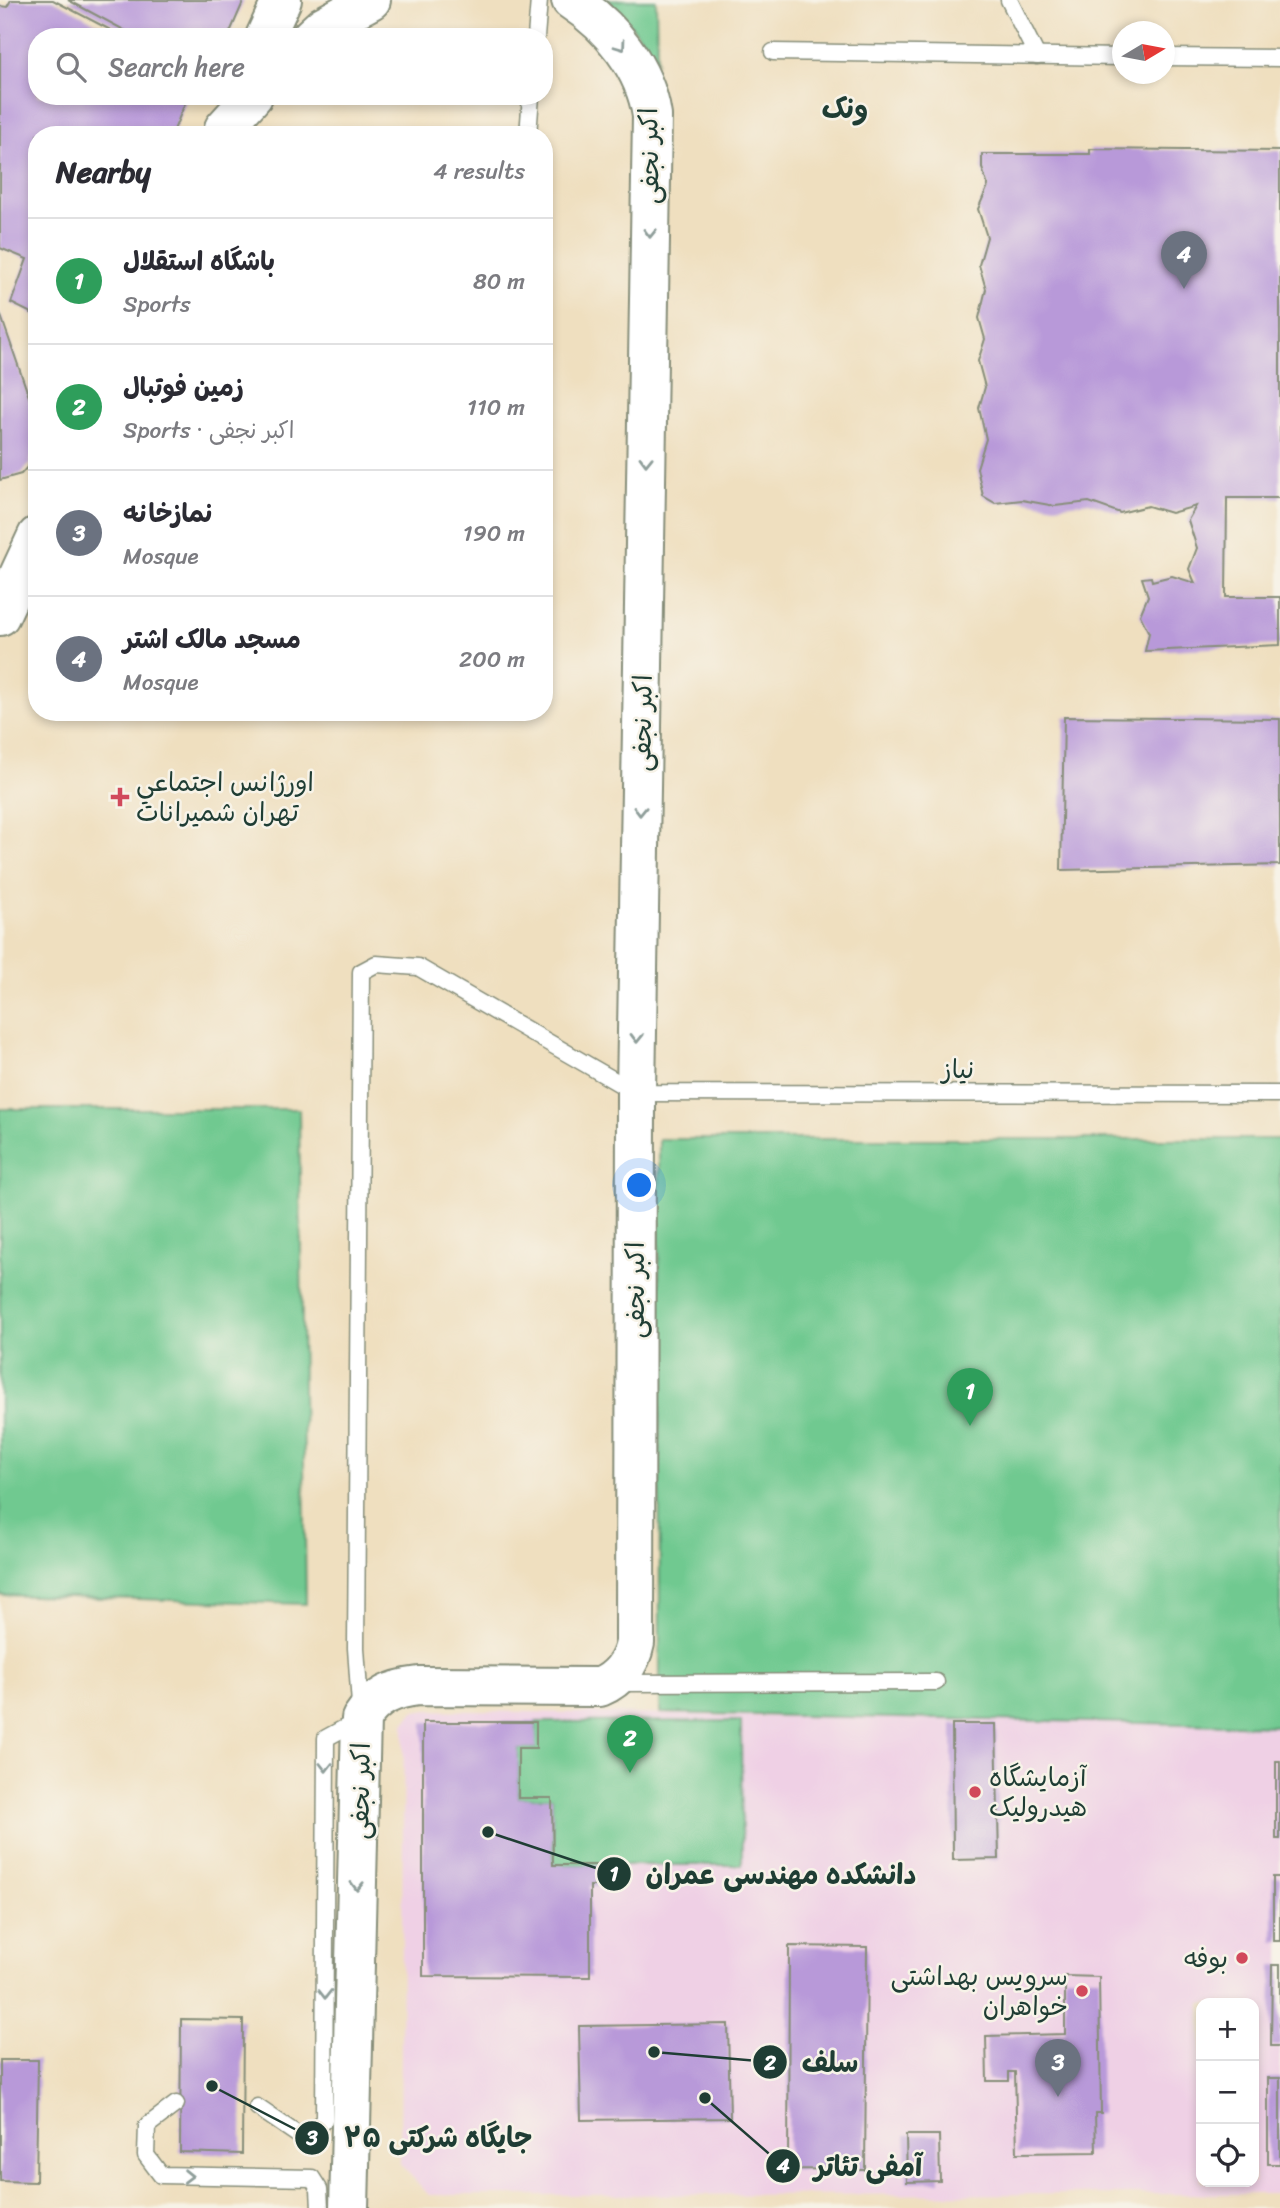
<!DOCTYPE html>
<html lang="en">
<head>
<meta charset="utf-8">
<style>
	:root { --surface:#fff; --page:#f7f7f7; --text:#2b2b33; --muted:#7c7c81; --line:#e1e1e2; --accent:#2563eb }
	body { margin:0; font-family:Sriracha,"Playpen Sans Arabic",sans-serif; background:var(--page); color:var(--text) }
	.controls { position:absolute; right:21px; bottom:21px; display:grid; overflow:hidden; border-radius:14px; box-shadow:0 4px 10px #0003 }
	.controls button { width:63px; height:63px; display:grid; place-items:center; padding:0; border:0; border-bottom:2px solid var(--line); background:var(--surface); color:var(--text); font:35px sans-serif }
	.compass { position:absolute; left:1112px; top:21px; width:63px; height:63px; border-radius:50%; background:var(--surface); box-shadow:0 4px 10px #0003; rotate:80deg }
	.you { position:absolute; left:640px; top:1186px; width:24px; height:24px; margin:-18px; border:5px solid #fff; border-radius:50%; background:#1a73e8; box-shadow:0 0 0 10px #1a73e833 }
	.badge { display:grid; place-items:center; width:46px; height:46px; border-radius:50%; background:var(--accent); color:#fff; font-size:23px; font-weight:700 }
	.pin { position:absolute; translate:-50% -58px; filter:drop-shadow(0 2px 4px #0008) }
	.pin::after { content:''; position:absolute; top:37px; width:24px; height:21px; background:inherit; clip-path:polygon(0 0,100% 0,50% 100%) }
	.list { margin:0; padding:0; list-style:none }
	h2 { display:flex; justify-content:space-between; align-items:center; height:91px; margin:0; padding:0 28px; font-size:30px }
	h2 small { font-size:23px; font-weight:400; color:var(--muted) }
	.list li { display:grid; grid-template-columns:46px 1fr auto; gap:21px; align-items:center; box-sizing:border-box; height:126px; padding:0 28px; border-top:2px solid var(--line) }
	.list b { display:block; font-size:26px; white-space:nowrap }
	.list p { margin:0; font-size:23px; white-space:nowrap; color:var(--muted) }
	.list em { font-size:23px; font-style:normal; color:var(--muted) }
	.icon { flex:none; width:38px; height:38px; fill:none; stroke:currentColor; stroke-width:2; stroke-linecap:round; stroke-linejoin:round }
	.map { position:relative; flex:none; width:1280px; height:2208px; overflow:hidden }
	.search { position:absolute; background:var(--surface); box-shadow:0 4px 10px #0003; left:28px; top:28px; width:525px; height:77px; display:flex; align-items:center; gap:18px; box-sizing:border-box; padding:0 24px; border-radius:28px; color:var(--muted); font-size:26px }
	.panel { position:absolute; background:var(--surface); box-shadow:0 4px 10px #0003; left:28px; top:126px; width:525px; height:595px; border-radius:28px }
	.map>svg:first-child { display:block }
	.built { fill:#efd0e5; fill-rule:evenodd }
	.green { fill:#6fc990; stroke:#478362; stroke-width:2 }
	.building { fill:#b899d9 }
	.lines { fill:none; stroke-linecap:round; stroke-linejoin:round }
	.service-casing { stroke:#878e7a; stroke-width:19 }
	.secondary-casing { stroke:#878e7a; stroke-width:42 }
	.service { stroke:#fff; stroke-width:16 }
	.secondary { stroke:#fff; stroke-width:38 }
	.oneway { stroke:#8f9e9a }
	.poi-dot { fill:#d1495b; stroke:#f7f3e8; stroke-width:2.5 }
	.labels { text-anchor:middle; dominant-baseline:central; stroke-width:5; stroke-linejoin:round; paint-order:stroke }
	.street-label { font-size:26px; fill:#1f3d34; stroke:#f7f3e8 }
	.poi-label { font-size:26px; fill:#1f3d34; stroke:#f7f3e8; text-anchor:start }
	.neighbourhood-label { font-size:28px; font-weight:bold; fill:#1f3d34; stroke:#f7f3e8 }
	.leader { fill:none; stroke:#1f3d34; stroke-width:2.5 }
	.callout-dot { fill:#1f3d34; stroke:#f7f3e8; stroke-width:2.5 }
	.mark-label { font-size:21px; text-anchor:middle; font-weight:bold; fill:#fff }
	.callout-label { font-size:28px; text-anchor:middle; font-weight:bold; fill:#1f3d34; stroke:#f7f3e8; stroke-width:5; stroke-linejoin:round; paint-order:stroke }
</style>
</head>
<body>
<div class="map">
<svg width="1280" height="2208" viewBox="0 0 1280 2208">
	<rect width="100%" height="100%" fill="#f7f3e8"/>
	<filter id="ink" filterUnits="userSpaceOnUse"><feTurbulence type="fractalNoise" baseFrequency=".0143" numOctaves="2"/><feDisplacementMap in="SourceGraphic" scale="14" xChannelSelector="R" yChannelSelector="G"/><feConvolveMatrix kernelMatrix="1 2 1 2 8 2 1 2 1" color-interpolation-filters="sRGB"/></filter>
	<filter id="wash" filterUnits="userSpaceOnUse"><feTurbulence type="fractalNoise" baseFrequency=".00686" numOctaves="4" result="noise"/><feDisplacementMap in="SourceGraphic" scale="28" xChannelSelector="R" yChannelSelector="G"/><feGaussianBlur stdDeviation="1.57" result="paint"/><feColorMatrix in="noise" values="0 0 0 0 0 0 0 0 0 0 0 0 0 0 0 0 0 1.4 0 .05"/><feComposite in="paint" operator="in"/></filter>
	<g filter="url(#wash)">
		<rect width="100%" height="100%" fill="#efdfbf"/>
		<path class="built" d="M422,1710L1280,1726V2194L429,2195L400,2164L404,1724L414,1711ZM1201,2003H1254V2182H1201Z"/>
		<g class="green">
			<path d="M605,0H656L657,61L634,29Z"/>
			<path d="M0,1109H299L306,1604L0,1595Z"/>
			<path d="M659,1139H1280V1726L660,1713Z"/>
			<path d="M741,1721L742,1865H553L552,1798H518V1748H535L536,1722Z"/>
		</g>
		<g id="blocks">
			<g class="building">
				<path d="M11,0H53L124,37H37V96H188L172,135H37V316L11,303L27,259L0,248V6L7,7Z"/>
				<path d="M68,0H244L228,37H137Z"/>
				<path d="M1090,149L1280,151V498H1227L1226,597H1280V645L1145,651L1149,633L1140,615L1148,596L1142,578L1151,577L1152,581L1172,576L1195,583L1189,569L1197,548L1188,520L1196,506L1171,513L1148,506L1120,513L1089,502L1055,506L1022,500L995,503L983,496L977,468L986,439L979,408L985,387L978,361L985,339L979,318L986,289L979,265L987,237L978,209L988,186L982,168V154H1090Z"/>
				<path d="M0,313L37,420V436L30,464L21,474L0,480Z"/>
				<path d="M1064,717L1280,719V865L1061,870Z"/>
				<path d="M423,1722H536V1748H518V1798H552L553,1865H605L604,1886H590V1977L423,1976Z"/>
				<path d="M952,1724H996L999,1859L953,1860Z"/>
				<rect x="1276" y="1761" width="4" height="78"/>
				<rect x="1273" y="1877" width="7" height="64"/>
				<path d="M789,1946L867,1947L865,2170L788,2169Z"/>
				<path d="M1272,1965H1280V2046H1271Z"/>
				<path d="M1065,1976L1099,1977L1101,2113H1095L1096,2152L1017,2153L1015,2072H1009V2081H987L986,2036L1065,2034Z"/>
				<path d="M181,2019L243,2020L242,2154L180,2152Z"/>
				<path d="M728,2024L730,2118L581,2120L579,2026Z"/>
				<path d="M0,2060H38L36,2182L0,2181Z"/>
				<rect x="1268" y="2078" width="12" height="86"/>
				<path d="M906,2135H939L940,2181L907,2182Z"/>
			</g>
		</g>
	</g>
	<g filter="url(#ink)">
		<use href="#blocks" fill-opacity="0" stroke="#878e7a" stroke-width="2"/>
		<g class="lines">
			<defs>
				<g id="service">
					<path d="M1009,0L1037,56"/>
					<path d="M536,37L539,0"/>
					<path d="M773,52L1122,57"/>
					<path d="M1164,57L1280,58"/>
					<path d="M528,135L531,96"/>
					<path d="M618,1683L936,1682"/>
					<path d="M176,2104L147,2126L146,2155L161,2175L312,2178L319,2189L320,2208"/>
					<path d="M257,2107L304,2139L324,2120L326,1738L361,1719L356,1648L361,972L376,964L418,967L636,1093L1280,1094"/>
				</g>
				<g id="secondary">
					<path d="M265,37L282,0"/>
					<path d="M311,37L323,26L371,0"/>
					<path d="M224,128L253,96"/>
					<path d="M0,616L37,536"/>
					<path d="M349,2208L361,1719C375,1696 393,1689 419,1686L600,1687C619,1679 631,1663 635,1643L636,1093L652,116C645,68 611,26 571,0"/>
				</g>
			</defs>
			<use href="#service" class="service-casing"/>
			<use href="#secondary" class="secondary-casing"/>
			<use href="#service" class="service"/>
			<use href="#secondary" class="secondary"/>
		</g>
		<defs><path id="oneway-chevron" d="M-2-3.5L2.5 0L-2 3.5" fill="none" stroke-width="1.6" stroke-linecap="round" stroke-linejoin="round" transform="scale(1.75)"/></defs>
		<g class="oneway">
			<use href="#oneway-chevron" transform="translate(621 46) rotate(54)"/>
			<use href="#oneway-chevron" transform="translate(650 233) rotate(91)"/>
			<use href="#oneway-chevron" transform="translate(646 461) rotate(91)"/>
			<use href="#oneway-chevron" transform="translate(640 811) rotate(91)"/>
			<use href="#oneway-chevron" transform="translate(637 1038) rotate(91)"/>
			<use href="#oneway-chevron" transform="translate(326 1767) rotate(90)"/>
			<use href="#oneway-chevron" transform="translate(357 1886) rotate(91)"/>
			<use href="#oneway-chevron" transform="translate(325 1994) rotate(90)"/>
			<use href="#oneway-chevron" transform="translate(188 2176) rotate(1)"/>
		</g>
	</g>
	<g class="poi-dot">
		<path d="M116.5 786.5h7v7h7v7h-7v7h-7v-7h-7v-7h7z"/>
		<circle cx="975" cy="1792" r="7"/>
		<circle cx="1242" cy="1958" r="7"/>
		<circle cx="1082" cy="1991" r="7"/>
	</g>
	<g class="labels">
		<g class="street-label">
			<text transform="translate(649 156) rotate(-91)">اکبر نجفی</text>
			<text transform="translate(642 723) rotate(-89)">اکبر نجفی</text>
			<text x="958" y="1069">نیاز</text>
			<text transform="translate(635 1290) rotate(-90)">اکبر نجفی</text>
			<text transform="translate(360 1791) rotate(-89)">اکبر نجفی</text>
		</g>
		<g class="poi-label">
			<text x="136" y="782">اورژانس اجتماعي<tspan x="136" dy="30">تهران شميرانات</tspan></text>
			<text x="989" y="1777">آزمایشگاه<tspan x="989" dy="30">هیدرولیک</tspan></text>
			<text x="1228" y="1958" text-anchor="end">بوفه</text>
			<text x="1068" y="1976" text-anchor="end">سرویس بهداشتی<tspan x="1068" dy="30">خواهران</tspan></text>
		</g>
		<g class="neighbourhood-label">
			<text x="845" y="108">ونک</text>
		</g>
	</g>
	<path class="leader" d="M488 1832L614 1874M654 2052L770 2062M212 2086L312 2138M705 2098L783 2166"/>
	<g class="callout-dot">
		<circle cx="488" cy="1832" r="7"/>
		<circle cx="654" cy="2052" r="7"/>
		<circle cx="212" cy="2086" r="7"/>
		<circle cx="705" cy="2098" r="7"/>
		<circle cx="614" cy="1874" r="18"/>
		<circle cx="770" cy="2062" r="18"/>
		<circle cx="312" cy="2138" r="18"/>
		<circle cx="783" cy="2166" r="18"/>
	</g>
	<g class="mark-label">
		<text x="614" y="1881">1</text>
		<text x="770" y="2070">2</text>
		<text x="312" y="2145">3</text>
		<text x="783" y="2173">4</text>
	</g>
	<g class="callout-label">
		<text x="781" y="1884">دانشکده مهندسی عمران</text>
		<text x="830" y="2072">سلف</text>
		<text x="438" y="2147">جایگاه شرکتی ۲۵</text>
		<text x="868" y="2176">آمفی تئاتر</text>
	</g>
</svg>
<div class="controls">
<button>+</button>
<button>−</button>
<button><svg class="icon" aria-label="locate" viewBox="0 0 24 24"><circle cx="12" cy="12" r="6"/><path d="M12 2v4M12 18v4M2 12h4M18 12h4"/></svg></button>
</div>
<svg class="compass" viewBox="-18 -18 36 36"><path d="M0-13l5 13h-10z" fill="#e53935"/><path d="M0 13l5-13h-10z" fill="#7c7c81"/></svg>
<div class="you"></div>
<div class="pin badge" style="left:970px;top:1426px;background:#2e9e5b">1</div>
<div class="pin badge" style="left:630px;top:1773px;background:#2e9e5b">2</div>
<div class="pin badge" style="left:1058px;top:2097px;background:#6b7280">3</div>
<div class="pin badge" style="left:1184px;top:289px;background:#6b7280">4</div>
<div class="search"><svg class="icon" aria-label="search" viewBox="0 0 24 24"><circle cx="10" cy="10" r="6"/><path d="M15 15l6 6"/></svg>Search here</div>
<section class="panel">
<h2>Nearby<small>4 results</small></h2>
<ul class="list">
<li><span class="badge" style="background:#2e9e5b">1</span><div><b>باشگاه استقلال</b><p>Sports</p></div><em>80 m</em></li>
<li><span class="badge" style="background:#2e9e5b">2</span><div><b>زمین فوتبال</b><p>Sports · اکبر نجفی</p></div><em>110 m</em></li>
<li><span class="badge" style="background:#6b7280">3</span><div><b>نمازخانه</b><p>Mosque</p></div><em>190 m</em></li>
<li><span class="badge" style="background:#6b7280">4</span><div><b>مسجد مالک اشتر</b><p>Mosque</p></div><em>200 m</em></li>
</ul>
</section>
</div>
</body>
</html>
